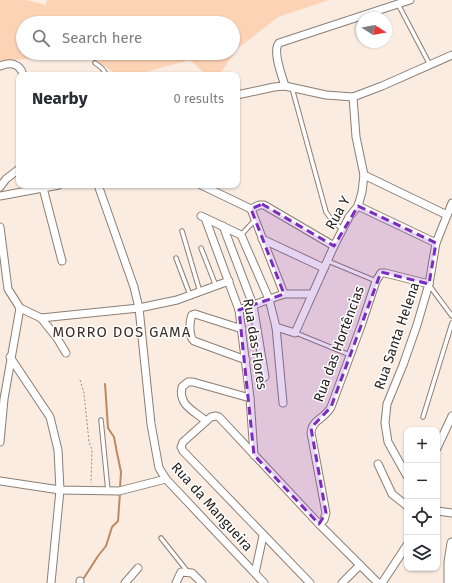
<!DOCTYPE html>
<html lang="en">
<head>
<meta charset="utf-8">
<style>
	:root { --surface:#fff; --page:#f2f2f3; --text:#2b2b33; --muted:#7c7c81; --line:#e1e1e2 }
	body { margin:0; font-family:"Fira Sans",sans-serif; background:var(--page); color:var(--text) }
	.controls { position:absolute; right:12px; bottom:12px; display:grid; overflow:hidden; border-radius:8px; box-shadow:0 1px 3px #0004 }
	.controls button { width:36px; height:36px; display:grid; place-items:center; padding:0; border:0; border-bottom:1px solid var(--line); background:var(--surface); color:var(--text); font:20px sans-serif }
	.compass { position:absolute; left:356px; top:12px; width:36px; height:36px; border-radius:50%; background:var(--surface); box-shadow:0 1px 3px #0004; rotate:101deg }
	.list { margin:0; padding:0; list-style:none }
	h2 { display:flex; justify-content:space-between; align-items:center; height:52px; margin:0; padding:0 16px; font-size:17px }
	h2 small { font-size:13px; font-weight:400; color:var(--muted) }
	.icon { flex:none; width:22px; height:22px; fill:none; stroke:currentColor; stroke-width:2; stroke-linecap:round; stroke-linejoin:round }
	.map { position:relative; flex:none; width:452px; height:583px; overflow:hidden }
	.search { position:absolute; background:var(--surface); box-shadow:0 1px 3px #0004; left:16px; top:16px; width:224px; height:44px; display:flex; align-items:center; gap:10px; box-sizing:border-box; padding:0 14px; border-radius:22px; color:var(--muted); font-size:15px }
	.panel { position:absolute; background:var(--surface); box-shadow:0 1px 3px #0004; left:16px; top:72px; width:224px; height:116px; border-radius:8px }
	.map>svg:first-child { display:block }
	.green { fill:#fdd3b6; fill-rule:evenodd }
	.lines { fill:none; stroke-linecap:round; stroke-linejoin:round }
	.stream { stroke:#bf885e; stroke-width:2 }
	.service-casing { stroke:#8b7e74; stroke-width:5.5 }
	.minor-casing { stroke:#8b7e74; stroke-width:9 }
	.tertiary-casing { stroke:#8b7e74; stroke-width:11 }
	.path { stroke:#938982; stroke-width:1; stroke-dasharray:2 2; stroke-linecap:butt }
	.service { stroke:#fff; stroke-width:3.5 }
	.minor { stroke:#fff; stroke-width:7 }
	.tertiary { stroke:#fff; stroke-width:9 }
	.marked { fill:#7b2cbf; fill-opacity:0.2; stroke:#7b2cbf; stroke-width:3; stroke-dasharray:8 5; stroke-linejoin:round }
	.labels { text-anchor:middle; dominant-baseline:central; stroke-width:3; stroke-linejoin:round; paint-order:stroke }
	.street-label { font-size:14px; fill:#27221e; stroke:#fff }
	.neighbourhood-label { font-size:15px; letter-spacing:1px; fill:#3d312a; stroke:#fff }
</style>
</head>
<body>
<div class="map">
<svg width="452" height="583" viewBox="0 0 452 583">
	<rect width="100%" height="100%" fill="#fbece1"/>
	<path class="green" d="M0,0H26L46,5L47,0H329L278,17L237,49L219,75L205,74L190,60L134,75H117L88,54L0,61ZM23,23H233V53H23Z"/>
	<g class="lines">
		<g class="stream">
			<path d="M105,384L108,428L114,437L117,453L121,472L120,488"/>
			<path d="M82,581L98,556L106,546L112,527L118,521L120,493"/>
		</g>
		<defs>
			<g id="service">
				<path d="M398,4L430,65"/>
				<path d="M95,63C100,66 104,69 106,75"/>
				<path d="M292,88L326,212L334,223L343,229"/>
				<path d="M182,231L200,292"/>
				<path d="M241,235L255,220"/>
				<path d="M201,248L216,286"/>
				<path d="M176,258L190,295"/>
				<path d="M328,261L376,281"/>
				<path d="M429,285L452,316"/>
				<path d="M296,333L350,355"/>
				<path d="M423,417L452,323"/>
				<path d="M101,420L108,491"/>
				<path d="M161,538L188,572"/>
			</g>
			<g id="minor">
				<path d="M0,66C10,62 20,63 23,75"/>
				<path d="M285,86C282,76 272,51 279,43L410,0"/>
				<path d="M237,95L274,87L285,86L326,95L353,97L382,86L452,55"/>
				<path d="M364,175L447,215"/>
				<path d="M98,185L134,287L139,308L151,424L159,468L166,479L264,583"/>
				<path d="M201,185L251,209L284,294"/>
				<path d="M0,187L6,179L19,169"/>
				<path d="M43,188L62,261"/>
				<path d="M0,196L59,185"/>
				<path d="M358,206L436,243"/>
				<path d="M251,209L259,205H264L334,246"/>
				<path d="M201,216L241,235L269,299L276,327L283,403"/>
				<path d="M205,218L239,310L250,398L254,455"/>
				<path d="M223,226L253,305L265,377"/>
				<path d="M0,227L8,289L20,308L4,399L0,442"/>
				<path d="M262,239L324,268"/>
				<path d="M20,308L41,318L139,308L177,300L229,281"/>
				<path d="M239,310L284,294H312"/>
				<path d="M41,318L57,338L66,353"/>
				<path d="M276,327L295,333L334,246L349,217L358,206L362,192L364,175L356,137L353,97"/>
				<path d="M242,329L195,314L192,315C189,322 189,337 194,341L246,360"/>
				<path d="M10,357L50,417L58,450L60,490L51,583"/>
				<path d="M206,421C194,411 178,405 182,387L188,382H193L250,398"/>
				<path d="M437,448L452,416"/>
				<path d="M378,464L392,494L407,506"/>
				<path d="M407,476L388,442L385,423L387,404L403,365L417,325L429,284L436,243L452,203"/>
				<path d="M0,481L60,490L119,491L166,479"/>
				<path d="M437,511L452,513"/>
				<path d="M319,524L324,520L326,513L311,433C312,419 325,419 331,407L361,326L376,281L381,273H385L429,284"/>
				<path d="M255,573L263,536"/>
				<path d="M80,583V581"/>
				<path d="M125,583L138,568"/>
				<path d="M176,583L181,572L192,573L202,583"/>
				<path d="M310,583L183,451L181,447L183,442L211,417L216,416L219,417L319,524L378,583"/>
				<path d="M342,583L360,565"/>
				<path d="M382,583L407,545"/>
			</g>
			<path id="tertiary" d="M449,583V562L452,543"/>
		</defs>
		<use href="#service" class="service-casing"/>
		<use href="#minor" class="minor-casing"/>
		<use href="#tertiary" class="tertiary-casing"/>
		<path class="path" d="M80,380L84,393L89,442L92,450L91,483"/>
		<use href="#service" class="service"/>
		<use href="#minor" class="minor"/>
		<use href="#tertiary" class="tertiary"/>
	</g>
	<path class="marked" d="M262,204L334,246L358,206L436,243L429,284L381,272L331,407L311,428L326,513L319,524L254,455L239,310L284,294L251,209Z"/>
	<g class="labels">
		<g class="street-label">
			<text transform="translate(338 213) rotate(-61)">Rua Y</text>
			<text transform="translate(397 336) rotate(-71)">Rua Santa Helena</text>
			<text transform="translate(255 344) rotate(81)">Rua das Flores</text>
			<text transform="translate(339 344) rotate(-70)">Rua das Hortências</text>
			<text transform="translate(212 507) rotate(48)">Rua da Mangueira</text>
		</g>
		<g class="neighbourhood-label">
			<text x="122" y="332">MORRO DOS GAMA</text>
		</g>
	</g>
</svg>
<div class="controls">
<button>+</button>
<button>−</button>
<button><svg class="icon" aria-label="locate" viewBox="0 0 24 24"><circle cx="12" cy="12" r="6"/><path d="M12 2v4M12 18v4M2 12h4M18 12h4"/></svg></button>
<button><svg class="icon" aria-label="layers" viewBox="0 0 24 24"><path d="M12 4l9 5-9 5-9-5zM3 14l9 5 9-5"/></svg></button>
</div>
<svg class="compass" viewBox="-18 -18 36 36"><path d="M0-13l5 13h-10z" fill="#e53935"/><path d="M0 13l5-13h-10z" fill="#7c7c81"/></svg>
<div class="search"><svg class="icon" aria-label="search" viewBox="0 0 24 24"><circle cx="10" cy="10" r="6"/><path d="M15 15l6 6"/></svg>Search here</div>
<section class="panel">
<h2>Nearby<small>0 results</small></h2>
<ul class="list">
</ul>
</section>
</div>
</body>
</html>
